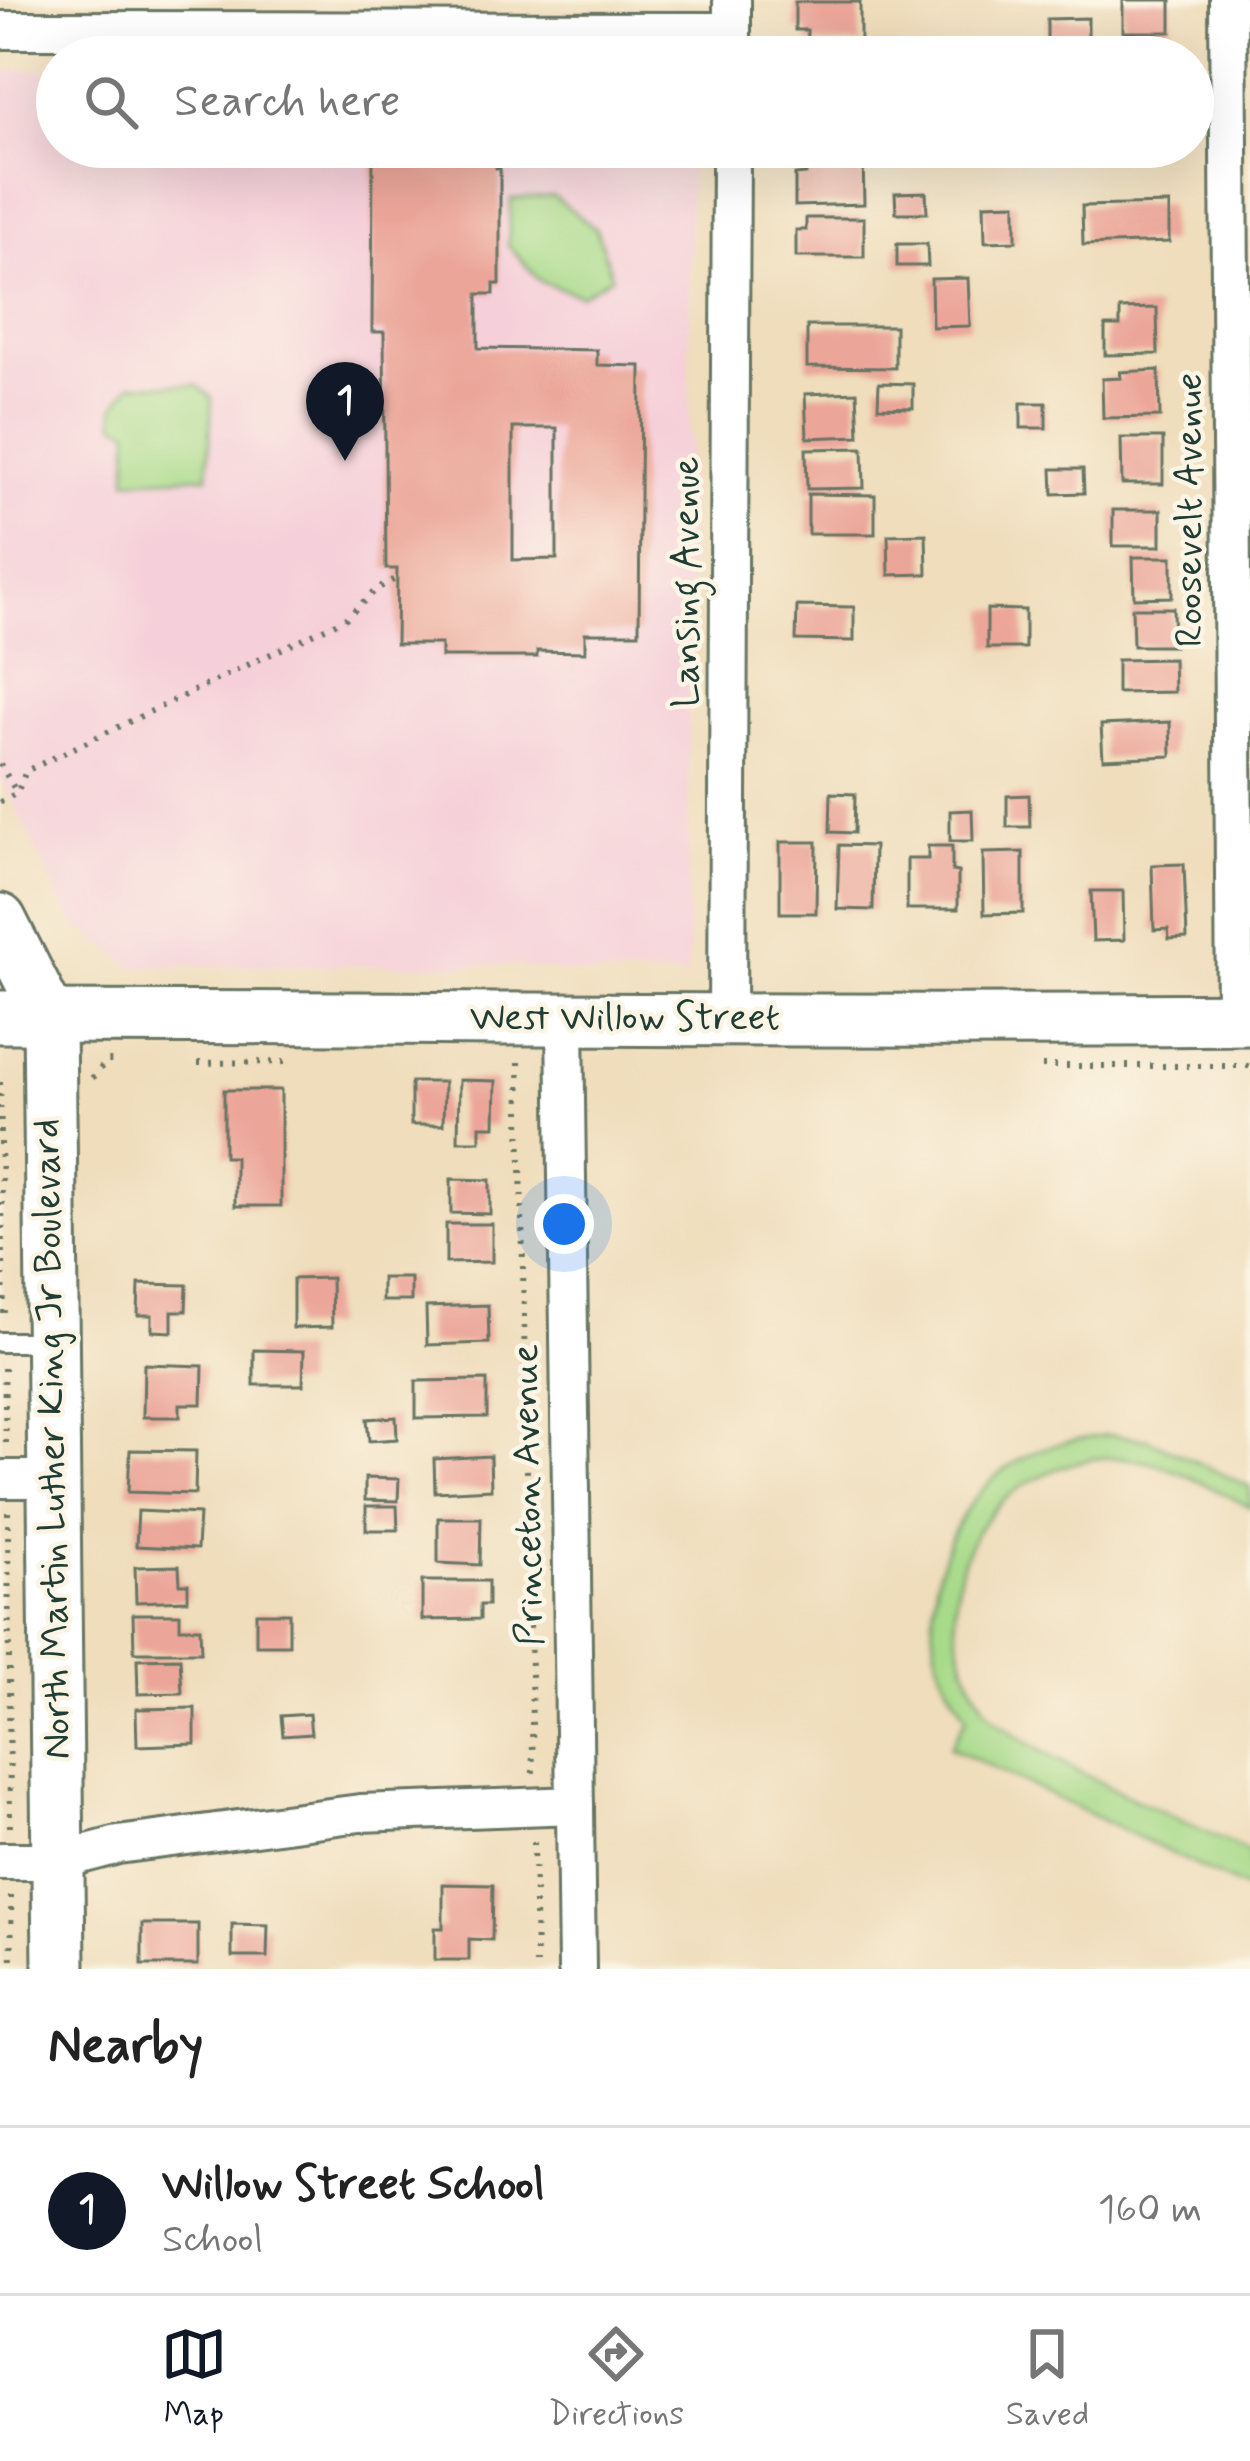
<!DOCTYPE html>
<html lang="en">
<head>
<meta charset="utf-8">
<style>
	:root { --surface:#fff; --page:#f2f2f2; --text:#222; --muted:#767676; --line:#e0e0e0; --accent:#111827 }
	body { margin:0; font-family:Mynerve,sans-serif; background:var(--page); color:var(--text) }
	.you { position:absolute; left:564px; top:1224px; width:42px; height:42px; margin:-30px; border:9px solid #fff; border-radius:50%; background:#1a73e8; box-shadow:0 0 0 18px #1a73e833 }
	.badge { display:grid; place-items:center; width:78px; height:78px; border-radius:50%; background:var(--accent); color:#fff; font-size:39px; font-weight:700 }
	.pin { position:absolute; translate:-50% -99px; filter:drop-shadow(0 3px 6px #0008) }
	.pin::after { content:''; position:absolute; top:63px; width:42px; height:36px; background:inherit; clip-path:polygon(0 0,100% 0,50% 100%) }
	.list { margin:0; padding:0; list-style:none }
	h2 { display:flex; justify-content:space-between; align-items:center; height:156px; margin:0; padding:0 48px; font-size:51px }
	h2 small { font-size:39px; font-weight:400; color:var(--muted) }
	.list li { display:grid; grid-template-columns:78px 1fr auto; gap:36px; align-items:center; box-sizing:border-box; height:168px; padding:0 48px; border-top:3px solid var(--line) }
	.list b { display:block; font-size:45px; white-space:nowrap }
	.list p { margin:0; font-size:39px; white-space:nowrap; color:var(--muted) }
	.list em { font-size:39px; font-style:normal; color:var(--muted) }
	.icon { flex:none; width:66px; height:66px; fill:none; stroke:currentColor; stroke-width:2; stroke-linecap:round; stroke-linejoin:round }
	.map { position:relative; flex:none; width:1250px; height:1969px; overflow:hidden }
	.search { position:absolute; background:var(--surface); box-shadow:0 12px 48px #0002; left:36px; right:36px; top:36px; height:132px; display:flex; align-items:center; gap:30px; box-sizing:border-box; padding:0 42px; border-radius:66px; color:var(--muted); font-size:45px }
	.sheet { height:324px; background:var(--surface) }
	nav { display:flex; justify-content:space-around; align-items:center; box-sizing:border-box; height:168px; border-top:3px solid var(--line); background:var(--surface); font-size:33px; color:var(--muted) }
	nav a { display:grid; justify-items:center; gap:6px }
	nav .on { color:var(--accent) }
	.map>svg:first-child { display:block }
	.built { fill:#f5cfd9 }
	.green { fill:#a7da89; stroke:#638c5e; stroke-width:3 }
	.building { fill:#eba699; fill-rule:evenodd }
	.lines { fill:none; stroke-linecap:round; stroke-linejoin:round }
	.lane-casing { stroke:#687563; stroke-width:24 }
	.street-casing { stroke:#687563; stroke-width:42 }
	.secondary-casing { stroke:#687563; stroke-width:57 }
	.path { stroke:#687563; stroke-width:6; stroke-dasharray:3 9; stroke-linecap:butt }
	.lane { stroke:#fff; stroke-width:18 }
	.street { stroke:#fff; stroke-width:36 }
	.secondary { stroke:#fff; stroke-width:51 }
	.labels { text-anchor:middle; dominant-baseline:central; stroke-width:9; stroke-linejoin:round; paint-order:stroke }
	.street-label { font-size:39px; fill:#1f3d34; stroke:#fcf5e5 }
</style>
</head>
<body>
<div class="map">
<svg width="1250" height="1969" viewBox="0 0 1250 1969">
	<rect width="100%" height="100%" fill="#fcf5e5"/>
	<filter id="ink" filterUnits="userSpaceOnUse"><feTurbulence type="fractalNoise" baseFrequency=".00833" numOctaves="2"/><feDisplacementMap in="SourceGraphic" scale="24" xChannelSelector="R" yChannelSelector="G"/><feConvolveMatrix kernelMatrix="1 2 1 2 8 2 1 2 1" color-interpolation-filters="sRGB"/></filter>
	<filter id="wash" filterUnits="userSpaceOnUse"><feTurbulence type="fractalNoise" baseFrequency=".004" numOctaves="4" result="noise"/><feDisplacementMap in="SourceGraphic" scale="48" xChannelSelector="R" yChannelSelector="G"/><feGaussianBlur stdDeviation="2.7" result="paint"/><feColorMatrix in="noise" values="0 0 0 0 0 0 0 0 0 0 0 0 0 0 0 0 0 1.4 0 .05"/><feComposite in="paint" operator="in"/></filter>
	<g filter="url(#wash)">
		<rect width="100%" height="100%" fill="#efddbb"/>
		<path class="built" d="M0,70H57V147H690L688,976L583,975L509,965L132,966L71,920L0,776Z"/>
		<g class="green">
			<path d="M553,196L596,229L612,276L581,295L541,282L508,245L511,199Z"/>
			<path d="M131,384L197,385L212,398L208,476L127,480L130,430L115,423V406Z"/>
			<path d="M1106,1435L1147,1439L1250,1487V1507C1210,1488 1168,1461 1123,1458C1092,1455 1062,1465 1035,1479C947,1525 934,1628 986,1708C1014,1751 1195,1825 1250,1852V1891L950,1747L967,1717C956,1698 943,1679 938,1658C919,1578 958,1488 1033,1453C1057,1442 1081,1439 1106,1435Z"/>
		</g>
		<g id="blocks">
			<g class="building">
				<rect x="1123" y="0" width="48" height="32"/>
				<path d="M795,2H860V44H807V30H795Z"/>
				<path d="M1088,18V43H1047V19Z"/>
				<path d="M421,147H496V168H500V284H494V294H478V348L597,350V365L641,366L639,633H585V652L537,651V657H441V644H396L397,569H386L384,332H372L373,152H421ZM513,428H557V559L513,560Z"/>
				<path d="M798,147H850V153L798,152Z"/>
				<path d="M863,160L864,204L795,206V175L806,174L805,161Z"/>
				<path d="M926,192L927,213H896L895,193Z"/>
				<path d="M1016,203V241L985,242L984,204Z"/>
				<path d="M1169,204V242L1083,245L1082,206Z"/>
				<path d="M806,218H864V257H796V230H806Z"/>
				<path d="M897,244H927L928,266H897Z"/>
				<path d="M968,278L970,326L932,327L931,279Z"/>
				<path d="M1157,308L1158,354L1105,355V326H1120V309Z"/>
				<path d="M807,326H895V368L807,367Z"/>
				<path d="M1159,370L1160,417L1103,418L1102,379L1121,378L1120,372Z"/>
				<path d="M879,383L913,384V408L878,407Z"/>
				<path d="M857,392L859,436L807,438L805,394Z"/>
				<rect x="1021" y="403" width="25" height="25"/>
				<path d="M1121,438H1163V484H1122Z"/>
				<path d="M863,448L864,488L807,489L806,449Z"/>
				<path d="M1052,469H1083L1084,493L1053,494Z"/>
				<path d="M808,494L875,495V534H808Z"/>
				<rect x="1113" y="510" width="48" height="36"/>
				<path d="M926,534L927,574L889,575L888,535Z"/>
				<path d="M1133,557H1172V597L1134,598Z"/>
				<path d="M797,606L854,607V641L796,640Z"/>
				<path d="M1132,608H1173L1174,646H1133Z"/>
				<path d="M987,609L1025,610V648H987Z"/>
				<path d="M1173,659L1174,692L1117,693V660Z"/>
				<path d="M1170,722L1171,756L1103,759L1101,725Z"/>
				<path d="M831,793L855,794L854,833L830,832Z"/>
				<path d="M1029,795L1030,827H1007V796Z"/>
				<path d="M972,810L973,841H950V811Z"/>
				<path d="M780,842H817L816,913H780Z"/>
				<path d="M839,845L874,846L873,910L837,909Z"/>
				<path d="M928,846H952V871L958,872V909H907V859H928Z"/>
				<path d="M1023,852V913L984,914L983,853Z"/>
				<path d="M1184,864L1187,938L1169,939L1168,929L1154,930L1152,865Z"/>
				<path d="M1091,891H1123L1124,940L1093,941Z"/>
				<path d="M459,1080L496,1081L495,1126H480V1141H458Z"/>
				<path d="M411,1082H444L443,1125H411Z"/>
				<path d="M224,1090H281V1206H235V1157H224Z"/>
				<path d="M451,1179L490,1180V1214L451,1213Z"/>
				<path d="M446,1224H492V1262L446,1263Z"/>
				<path d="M331,1278L332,1327L293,1328V1279Z"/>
				<rect x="382" y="1278" width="29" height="23"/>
				<path d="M139,1284L187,1285L186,1311H172V1332L152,1331V1315H138Z"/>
				<path d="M488,1305L489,1343L427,1345L426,1307Z"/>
				<path d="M254,1350L304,1351L303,1385H254Z"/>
				<path d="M144,1364L203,1366L202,1404H180V1417H143Z"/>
				<path d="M487,1380V1417L416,1418V1381Z"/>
				<path d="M396,1417L397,1439L369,1441L367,1419Z"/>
				<path d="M130,1450L196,1451L195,1494L128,1492Z"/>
				<path d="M490,1456L491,1489L435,1492L434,1459Z"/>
				<path d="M365,1478L399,1479L398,1501L365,1500Z"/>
				<path d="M366,1506H397L398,1530H366Z"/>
				<path d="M138,1511L199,1514L197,1549L136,1546Z"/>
				<path d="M438,1518H481L480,1565L438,1563Z"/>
				<path d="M179,1566L180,1584H188V1600L136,1602L135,1567Z"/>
				<path d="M422,1581H488V1605H480V1619L422,1620Z"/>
				<rect x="256" y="1613" width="33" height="32"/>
				<path d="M133,1614H180V1628H200L201,1652H134Z"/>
				<path d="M180,1658L182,1693L138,1694L137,1659Z"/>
				<path d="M195,1708V1744L137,1746L136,1709Z"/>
				<path d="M309,1714L311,1734L283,1736L281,1716Z"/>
				<path d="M443,1884L493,1885L492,1940L469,1939V1960H435V1928H443Z"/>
				<rect x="142" y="1924" width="56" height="41"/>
				<path d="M232,1924L268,1925L267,1957H232Z"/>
			</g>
		</g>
	</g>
	<g filter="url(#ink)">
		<use href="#blocks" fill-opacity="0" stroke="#687563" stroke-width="3"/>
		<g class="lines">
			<defs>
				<path id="lane" d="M0,1342H49"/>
				<g id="street">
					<path d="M1228,0L1235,1019"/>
					<path d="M0,30L732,31"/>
					<path d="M732,57V0"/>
					<path d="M727,1018L731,147"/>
					<path d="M565,1019L577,1969"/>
					<path d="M0,1479H56"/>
					<path d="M0,1861H58L118,1845L360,1813L575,1805"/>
				</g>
				<g id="secondary">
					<path d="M0,920L49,1017L59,1969"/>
					<path d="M0,1017C416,1017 833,1023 1250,1019"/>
				</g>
			</defs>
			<use href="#lane" class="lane-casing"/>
			<use href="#street" class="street-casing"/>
			<use href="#secondary" class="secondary-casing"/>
			<g class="path">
				<path d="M0,764L17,793"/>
				<path d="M0,802L17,793L26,771L346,618L377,589L397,578"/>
				<path d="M519,1062L533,1775"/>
				<path d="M198,1063L292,1062"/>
				<path d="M1042,1066H1250"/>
				<path d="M92,1078L107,1061H113"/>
				<path d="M0,1082L4,1318"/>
				<path d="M4,1368L6,1444"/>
				<path d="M8,1512L10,1828"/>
				<path d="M534,1842L536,1969"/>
				<path d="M11,1896L12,1969"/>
			</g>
			<use href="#lane" class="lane"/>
			<use href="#street" class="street"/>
			<use href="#secondary" class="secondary"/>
		</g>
	</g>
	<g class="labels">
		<g class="street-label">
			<text transform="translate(1190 510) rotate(-90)">Roosevelt Avenue</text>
			<text transform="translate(687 582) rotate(-90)">Lansing Avenue</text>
			<text x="625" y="1018">West Willow Street</text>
			<text transform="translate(53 1439) rotate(-91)">North Martin Luther King Jr Boulevard</text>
			<text transform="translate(529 1495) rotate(-91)">Princeton Avenue</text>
		</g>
	</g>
</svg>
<div class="you"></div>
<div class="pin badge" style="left:345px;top:461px">1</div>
<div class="search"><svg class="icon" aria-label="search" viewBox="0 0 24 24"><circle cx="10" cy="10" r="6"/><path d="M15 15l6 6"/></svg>Search here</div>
</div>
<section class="sheet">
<h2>Nearby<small></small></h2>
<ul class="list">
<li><span class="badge">1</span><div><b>Willow Street School</b><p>School</p></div><em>160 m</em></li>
</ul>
</section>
<nav>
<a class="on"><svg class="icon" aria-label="map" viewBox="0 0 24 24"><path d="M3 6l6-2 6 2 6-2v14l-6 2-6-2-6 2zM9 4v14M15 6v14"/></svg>Map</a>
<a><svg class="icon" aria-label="directions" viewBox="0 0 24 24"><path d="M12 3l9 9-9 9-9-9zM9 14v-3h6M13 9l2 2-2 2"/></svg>Directions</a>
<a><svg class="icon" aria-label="saved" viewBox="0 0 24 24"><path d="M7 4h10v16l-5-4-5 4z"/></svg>Saved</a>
</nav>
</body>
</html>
